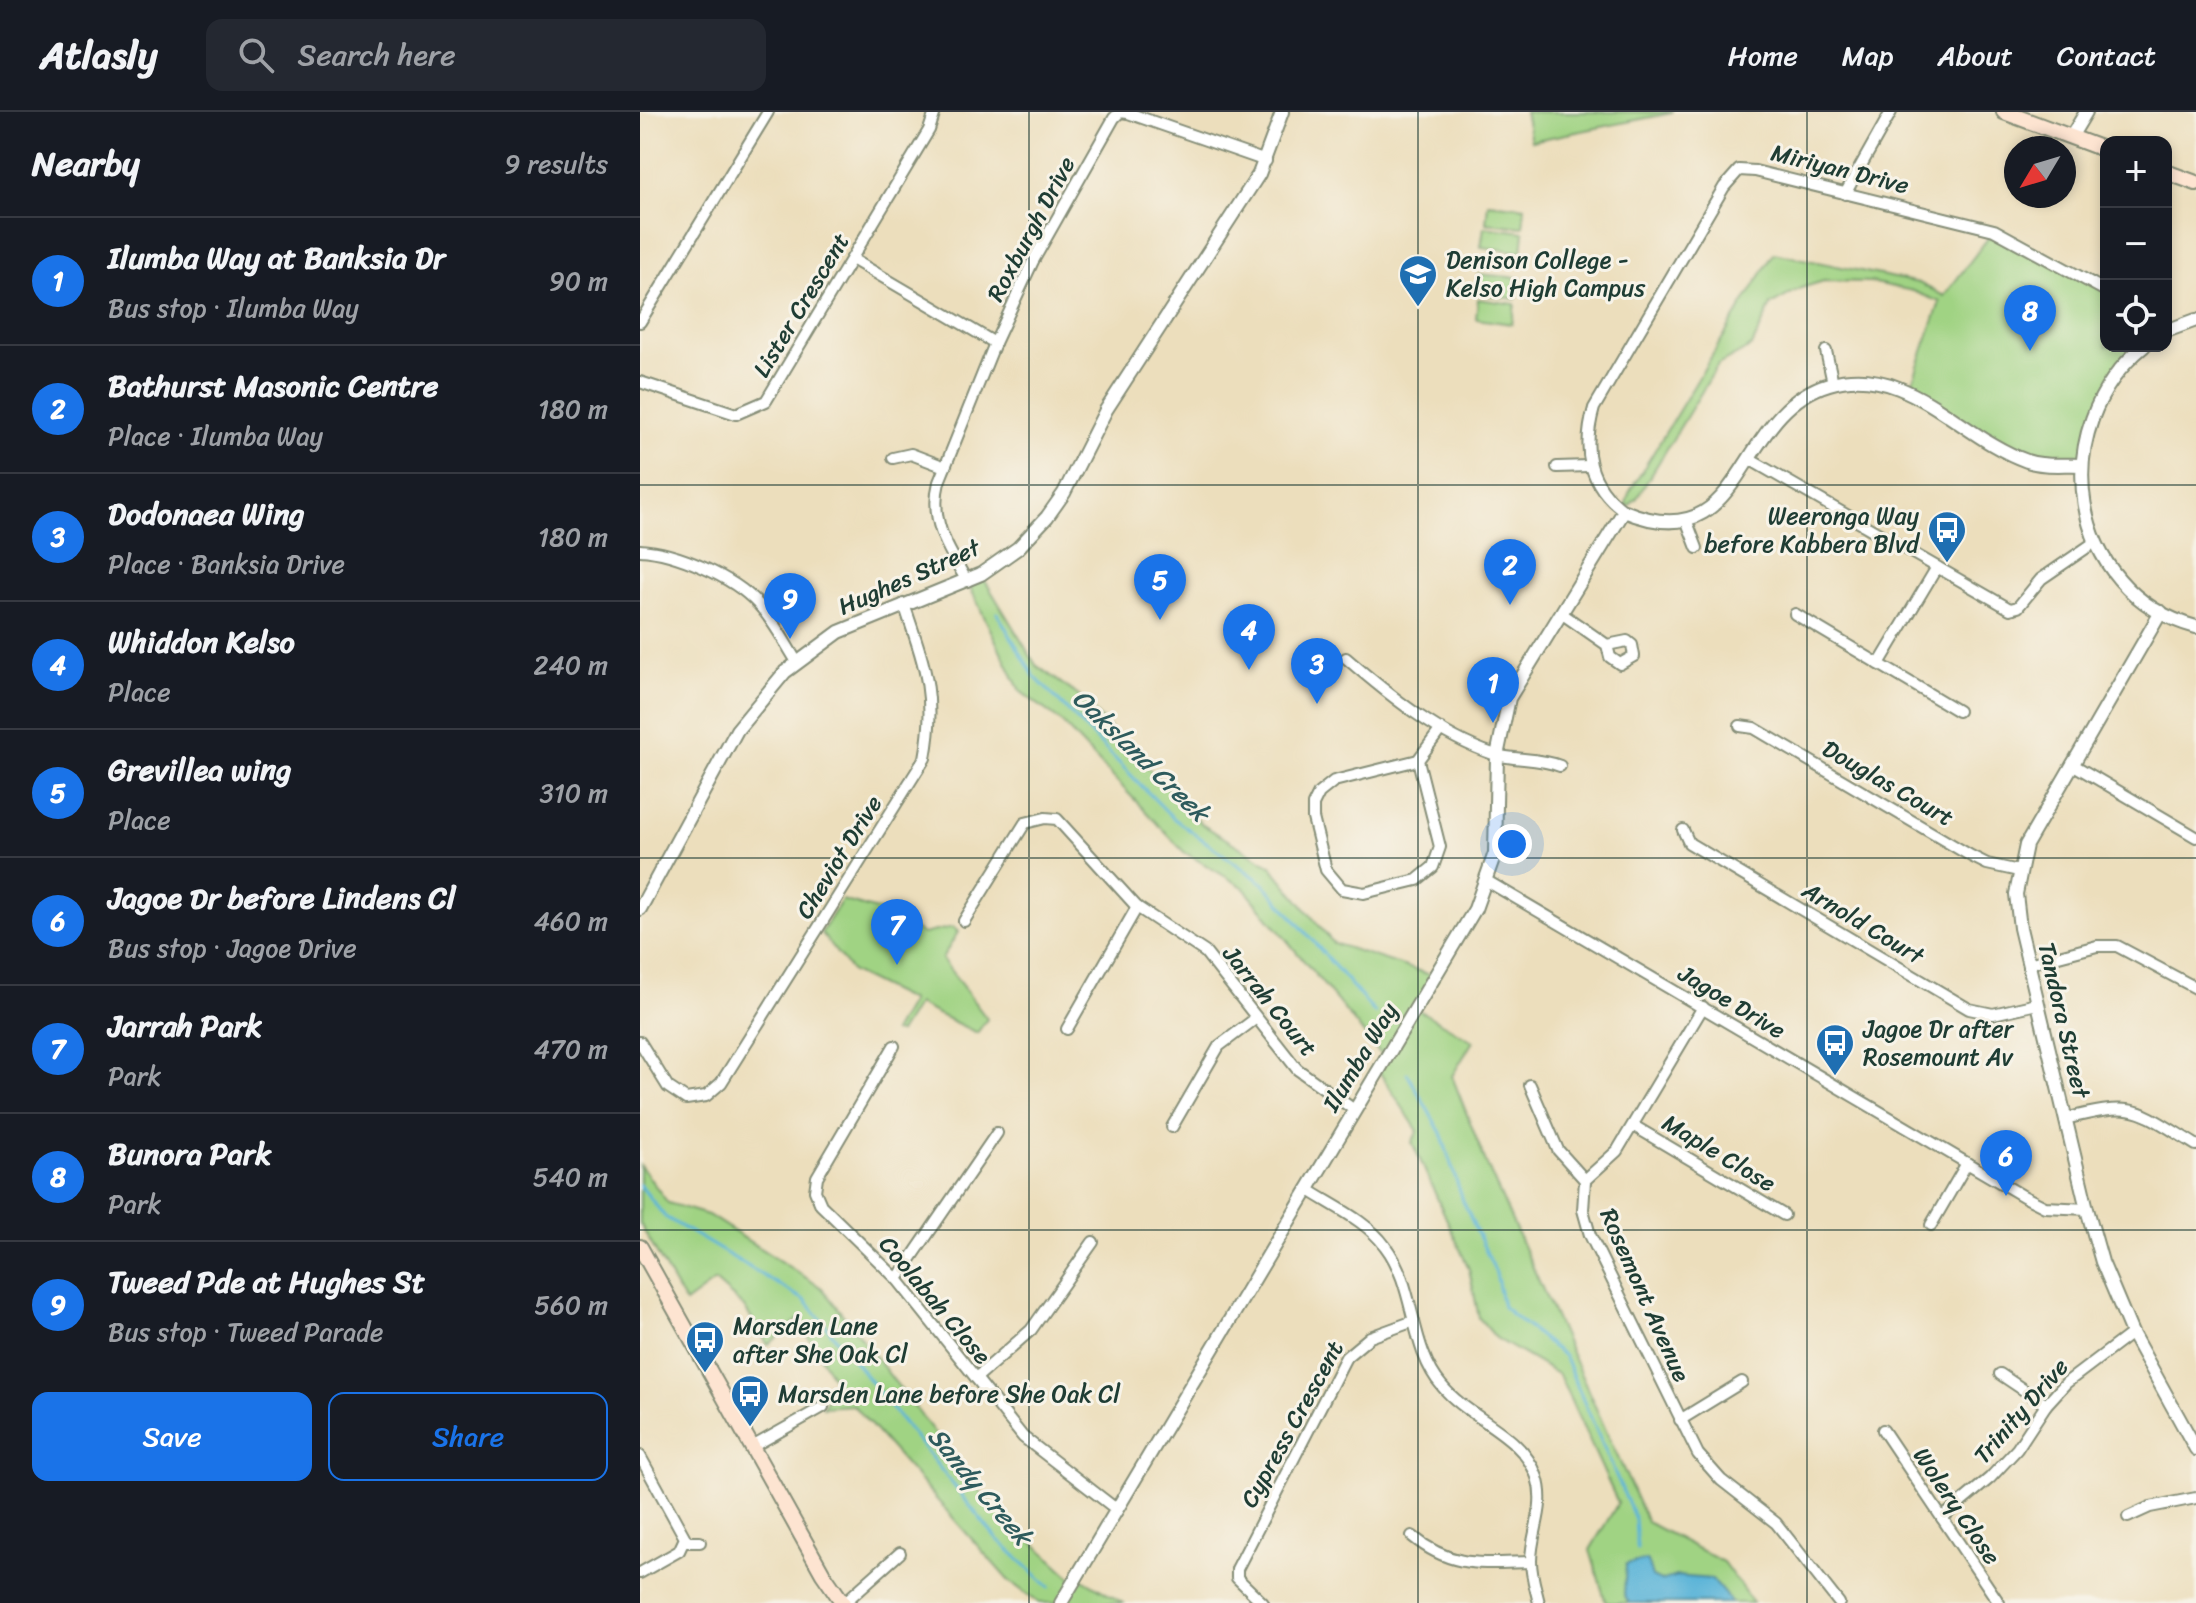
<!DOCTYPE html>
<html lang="en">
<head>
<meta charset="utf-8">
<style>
	:root { --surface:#171b24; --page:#242831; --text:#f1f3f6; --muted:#9ea1a6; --line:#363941; --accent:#1a73e8 }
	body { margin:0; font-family:Sriracha,sans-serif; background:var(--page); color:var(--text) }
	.controls { position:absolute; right:24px; top:24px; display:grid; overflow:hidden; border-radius:16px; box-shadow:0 4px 12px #0003 }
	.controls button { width:72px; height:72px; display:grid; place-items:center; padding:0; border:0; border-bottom:2px solid var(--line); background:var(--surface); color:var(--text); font:40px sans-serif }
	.compass { position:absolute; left:1364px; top:24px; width:72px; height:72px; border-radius:50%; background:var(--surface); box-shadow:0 4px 12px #0003; rotate:232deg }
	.you { position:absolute; left:872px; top:732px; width:28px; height:28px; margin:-20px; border:6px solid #fff; border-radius:50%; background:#1a73e8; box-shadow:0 0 0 12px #1a73e833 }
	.badge { display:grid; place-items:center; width:52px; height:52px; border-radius:50%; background:var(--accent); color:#fff; font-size:26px; font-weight:700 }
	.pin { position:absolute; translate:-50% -66px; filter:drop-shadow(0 2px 4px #0008) }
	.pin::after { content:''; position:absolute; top:42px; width:28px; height:24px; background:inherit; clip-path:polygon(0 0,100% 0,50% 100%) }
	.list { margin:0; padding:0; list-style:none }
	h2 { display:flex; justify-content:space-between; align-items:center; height:104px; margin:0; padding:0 32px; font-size:34px }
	h2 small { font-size:26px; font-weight:400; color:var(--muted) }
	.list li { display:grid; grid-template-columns:52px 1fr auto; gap:24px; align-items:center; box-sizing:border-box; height:128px; padding:0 32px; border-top:2px solid var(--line) }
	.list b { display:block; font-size:30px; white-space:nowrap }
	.list p { margin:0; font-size:26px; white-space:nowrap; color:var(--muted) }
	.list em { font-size:26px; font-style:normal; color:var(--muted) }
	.actions { display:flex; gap:16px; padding:24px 32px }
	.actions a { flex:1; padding:18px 0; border:2px solid var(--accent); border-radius:16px; text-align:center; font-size:28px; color:var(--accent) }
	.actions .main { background:var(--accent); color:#fff }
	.icon { flex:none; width:44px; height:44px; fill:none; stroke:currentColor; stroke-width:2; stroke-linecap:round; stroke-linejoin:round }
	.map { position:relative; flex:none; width:1556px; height:1491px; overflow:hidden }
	header { display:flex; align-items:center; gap:48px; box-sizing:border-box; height:112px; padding:0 40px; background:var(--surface); border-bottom:2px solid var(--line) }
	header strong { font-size:38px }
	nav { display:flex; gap:44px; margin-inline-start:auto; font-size:28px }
	.search { width:560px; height:72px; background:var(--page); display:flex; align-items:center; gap:20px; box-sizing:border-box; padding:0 28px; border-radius:16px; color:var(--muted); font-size:30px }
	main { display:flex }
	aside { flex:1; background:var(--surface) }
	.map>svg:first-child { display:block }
	.green { fill:#a0d383; stroke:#60885c; stroke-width:2 }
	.water { fill:#5ab4d8; stroke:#3c7886; stroke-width:2 }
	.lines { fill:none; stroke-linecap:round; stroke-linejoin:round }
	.stream { stroke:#5ab4d8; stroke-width:3 }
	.minor-casing { stroke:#868e78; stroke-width:14 }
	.tertiary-casing { stroke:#868e78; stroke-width:16 }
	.secondary-casing { stroke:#868e78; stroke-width:18 }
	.minor { stroke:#fff; stroke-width:10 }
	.tertiary { stroke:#fff; stroke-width:12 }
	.secondary { stroke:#fde4d1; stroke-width:14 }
	.grid { fill:none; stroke:#1f3d34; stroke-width:2; stroke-opacity:0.55 }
	.labels { text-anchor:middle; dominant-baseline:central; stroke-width:6; stroke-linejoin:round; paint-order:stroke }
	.street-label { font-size:24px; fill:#1f3d34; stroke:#f7f3e8 }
	.poi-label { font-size:24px; fill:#1f3d34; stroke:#f7f3e8; text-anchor:start }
	.water-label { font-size:26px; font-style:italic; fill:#2e5b5d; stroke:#f7f3e8 }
</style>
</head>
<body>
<header>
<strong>Atlasly</strong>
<div class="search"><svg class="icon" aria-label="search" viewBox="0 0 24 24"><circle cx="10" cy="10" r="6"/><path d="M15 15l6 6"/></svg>Search here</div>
<nav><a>Home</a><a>Map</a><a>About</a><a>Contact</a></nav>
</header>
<main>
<aside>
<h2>Nearby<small>9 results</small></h2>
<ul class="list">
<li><span class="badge">1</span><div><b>Ilumba Way at Banksia Dr</b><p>Bus stop · Ilumba Way</p></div><em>90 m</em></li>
<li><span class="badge">2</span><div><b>Bathurst Masonic Centre</b><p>Place · Ilumba Way</p></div><em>180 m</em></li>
<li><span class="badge">3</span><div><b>Dodonaea Wing</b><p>Place · Banksia Drive</p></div><em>180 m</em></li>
<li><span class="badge">4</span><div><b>Whiddon Kelso</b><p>Place</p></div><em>240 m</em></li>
<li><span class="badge">5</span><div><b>Grevillea wing</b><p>Place</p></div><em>310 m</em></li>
<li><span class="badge">6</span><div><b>Jagoe Dr before Lindens Cl</b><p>Bus stop · Jagoe Drive</p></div><em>460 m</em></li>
<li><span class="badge">7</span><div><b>Jarrah Park</b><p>Park</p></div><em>470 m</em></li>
<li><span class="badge">8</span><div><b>Bunora Park</b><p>Park</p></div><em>540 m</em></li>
<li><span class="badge">9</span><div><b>Tweed Pde at Hughes St</b><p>Bus stop · Tweed Parade</p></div><em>560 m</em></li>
</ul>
<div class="actions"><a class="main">Save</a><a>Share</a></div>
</aside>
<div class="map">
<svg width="1556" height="1491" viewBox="0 0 1556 1491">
	<rect width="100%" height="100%" fill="#f7f3e8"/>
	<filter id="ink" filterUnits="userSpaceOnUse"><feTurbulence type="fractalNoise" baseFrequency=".0125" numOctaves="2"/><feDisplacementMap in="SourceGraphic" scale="16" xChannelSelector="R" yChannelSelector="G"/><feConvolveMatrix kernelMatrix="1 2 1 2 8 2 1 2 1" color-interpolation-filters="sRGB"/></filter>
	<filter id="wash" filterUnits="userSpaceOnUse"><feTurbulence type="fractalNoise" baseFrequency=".006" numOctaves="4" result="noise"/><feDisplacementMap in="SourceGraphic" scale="32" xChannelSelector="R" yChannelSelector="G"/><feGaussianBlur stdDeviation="1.8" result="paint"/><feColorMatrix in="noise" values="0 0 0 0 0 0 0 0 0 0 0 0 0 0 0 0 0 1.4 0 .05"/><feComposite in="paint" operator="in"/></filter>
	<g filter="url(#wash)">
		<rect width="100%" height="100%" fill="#ecdebc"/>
		<g class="green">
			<path d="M885,0H1032V1L891,29Z"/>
			<path d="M848,91L885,95L883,115L846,111Z"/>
			<path d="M844,115L884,120L882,140L841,135Z"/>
			<path d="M1354,118L1466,179V234H1504L1474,263L1442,353L1390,350L1269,280L1300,190L1273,179L1230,170L1184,169L1161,176L1131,193L1112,234L1078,253L997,386L984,399L989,381L1134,141L1279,171L1304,184Z"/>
			<path d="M838,162L879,166L876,187L836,182Z"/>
			<path d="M838,187L875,192L872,212L836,207Z"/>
			<path d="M341,462L396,553L439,584L563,713L631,754L693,831L794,864L775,896L833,929L812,964L846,1051L1007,1410L1083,1450L1113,1491H966L950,1438L978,1391L919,1263L856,1226L839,1206L829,1157L772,1030L778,1019L738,958L744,946L603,775L544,740L419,608L380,579L327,469Z"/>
			<path d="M202,788L247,801L283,822L313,815L318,820L302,847L347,907L337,921L277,892L259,921L253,920L271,889L212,860L181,821Z"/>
			<path d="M0,1053L28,1091L68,1103L182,1176L346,1387L433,1467L436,1463L483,1491H399L368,1468L213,1293L183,1295L195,1269L158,1208L128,1233L104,1195L75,1169L45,1191L0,1112Z"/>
		</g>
		<path class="water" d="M1007,1448L1012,1465L1021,1469L1036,1464L1072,1467L1092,1491H989L984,1483L986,1452Z"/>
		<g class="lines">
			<g class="stream">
				<path d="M357,501L394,564L533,706L624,772L735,901"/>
				<path d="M767,961L801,1021L823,1089L856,1161L863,1195L924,1244L995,1407L997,1437"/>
				<path d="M0,1073L25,1105L166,1189L355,1425L409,1475"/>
			</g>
		</g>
	</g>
	<g filter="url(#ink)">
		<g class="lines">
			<defs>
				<g id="minor">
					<path d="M1205,82L1251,0"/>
					<path d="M212,147L355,231"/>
					<path d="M0,210L128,0"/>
					<path d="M1186,239L1193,271"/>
					<path d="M0,270L96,302L126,289L289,18L295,0"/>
					<path d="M253,346L271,342L305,355"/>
					<path d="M1109,347L1370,497L1378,495L1401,467L1455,430"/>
					<path d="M917,355L949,354"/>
					<path d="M984,399C948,372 942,338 954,296L1084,75L1099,58L1115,59L1354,118L1466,179"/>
					<path d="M1047,410L1057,436"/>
					<path d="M0,438C36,440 94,465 118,492C134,509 145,531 157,550"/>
					<path d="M327,469C308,437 289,409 299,370L355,231L393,149L474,6L480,0L488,1L626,49"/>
					<path d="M921,501L967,533L987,529L992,533L994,544L980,552L970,545L967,533"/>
					<path d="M1155,502L1318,599"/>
					<path d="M706,546C749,583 799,624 853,642C875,649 898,645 920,654"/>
					<path d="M1239,552L1297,455"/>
					<path d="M1100,614L1114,616L1331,744L1347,752L1379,759"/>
					<path d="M778,648L800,735L793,755L777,768L724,781L702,777L686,758L673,706V693L679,681L694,669L778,648L801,617"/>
					<path d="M1432,652L1556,725"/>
					<path d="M1043,718L1049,731L1329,897L1353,902L1397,892"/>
					<path d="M847,769L1383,1084L1405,1095L1447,1097"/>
					<path d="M324,809L385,711L405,706L417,707L497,795L565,840L657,957L713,997"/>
					<path d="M1388,852L1457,834H1477L1556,876"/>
					<path d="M1063,895L977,1039L945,1068L943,1098L950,1123L1058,1342L1081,1368L1136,1411L1199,1491"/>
					<path d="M427,917L497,795"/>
					<path d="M0,930L28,975L46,987L66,984L81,971L285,646C297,582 284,552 264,492"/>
					<path d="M254,934L177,1065L175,1079L181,1093L257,1167L383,1325L476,1397"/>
					<path d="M890,973L918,1038L945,1068"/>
					<path d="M1425,1007C1497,989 1495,996 1556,1033"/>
					<path d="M994,1014L1144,1103"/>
					<path d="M532,1015L579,934L615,907"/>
					<path d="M667,1077C693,1094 727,1109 745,1134C776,1174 769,1236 802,1274C830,1308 882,1321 897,1365C907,1395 891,1420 891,1449C891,1464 896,1477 899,1491"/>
					<path d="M1291,1113L1327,1051"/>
					<path d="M257,1167L357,1021"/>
					<path d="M1360,1262L1406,1293"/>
					<path d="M336,1266L391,1218L453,1130"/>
					<path d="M1040,1308L1102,1270"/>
					<path d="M1243,1318L1359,1491"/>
					<path d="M112,1335L183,1295"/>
					<path d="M0,1344L45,1426L39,1439L0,1461"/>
					<path d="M1488,1405L1510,1395L1556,1386"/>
					<path d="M1302,1406L1350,1366L1377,1337L1406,1293L1426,1271L1492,1221"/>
					<path d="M772,1424C812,1457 842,1451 891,1450"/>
					<path d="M45,1430H60"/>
					<path d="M204,1491L260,1441"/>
					<path d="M623,1491L597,1466V1457L706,1245L730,1225L774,1209"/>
				</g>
				<g id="tertiary">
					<path d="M1431,25L1446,0"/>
					<path d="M1526,219L1556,208"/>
					<path d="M1504,234C1405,314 1427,480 1556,515"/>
					<path d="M1521,500L1386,733L1376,782L1380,816L1447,1097L1462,1150L1492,1221L1556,1337"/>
					<path d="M0,797L97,618L145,560L199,520L341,462L378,436L407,405L424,381L466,298L619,62L642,0"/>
					<path d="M421,1491L835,797L855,741L857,644L869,586L984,399C1108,450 1092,301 1189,272C1267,249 1320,326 1387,349C1403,355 1424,352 1442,353"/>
				</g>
				<g id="secondary">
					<path d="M1364,0L1466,38"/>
					<path d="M1526,60L1556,71"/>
					<path d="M0,1135L183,1462L203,1491"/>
				</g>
			</defs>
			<use href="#minor" class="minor-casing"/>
			<use href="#tertiary" class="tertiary-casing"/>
			<use href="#secondary" class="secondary-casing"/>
			<use href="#minor" class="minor"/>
			<use href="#tertiary" class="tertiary"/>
			<use href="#secondary" class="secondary"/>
		</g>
	</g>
	<path class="grid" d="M389,0V1491M778,0V1491M1167,0V1491M0,373H1556M0,746H1556M0,1118H1556"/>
	<defs>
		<symbol id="school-pin" viewBox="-11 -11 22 30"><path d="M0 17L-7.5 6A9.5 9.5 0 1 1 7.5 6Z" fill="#1f6fb2" stroke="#f7f3e8"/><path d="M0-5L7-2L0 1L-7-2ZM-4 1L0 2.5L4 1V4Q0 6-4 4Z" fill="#fff"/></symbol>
		<symbol id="bus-pin" viewBox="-11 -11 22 30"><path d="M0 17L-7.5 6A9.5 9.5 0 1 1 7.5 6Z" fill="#1f6fb2" stroke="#f7f3e8"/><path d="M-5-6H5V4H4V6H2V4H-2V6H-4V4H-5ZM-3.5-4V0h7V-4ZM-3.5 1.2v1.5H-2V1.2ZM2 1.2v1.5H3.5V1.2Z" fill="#fff"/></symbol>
	</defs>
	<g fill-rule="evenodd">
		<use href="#school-pin" x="756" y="140" width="44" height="60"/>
		<use href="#bus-pin" x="1285" y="396" width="44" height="60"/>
		<use href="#bus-pin" x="1173" y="909" width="44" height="60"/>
		<use href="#bus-pin" x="43" y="1206" width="44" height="60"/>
		<use href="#bus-pin" x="88" y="1260" width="44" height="60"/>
	</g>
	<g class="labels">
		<g class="street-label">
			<text transform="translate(1200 57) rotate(14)">Miriyan Drive</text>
			<text transform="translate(391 117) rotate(-62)">Roxburgh Drive</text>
			<text transform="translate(161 193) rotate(-59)">Lister Crescent</text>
			<text transform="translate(269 465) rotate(-24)">Hughes Street</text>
			<text transform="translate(1248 671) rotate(30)">Douglas Court</text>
			<text transform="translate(199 745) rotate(-58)">Cheviot Drive</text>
			<text transform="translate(1223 811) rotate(31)">Arnold Court</text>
			<text transform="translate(630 889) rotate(51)">Jarrah Court</text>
			<text transform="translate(1092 890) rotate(31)">Jagoe Drive</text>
			<text transform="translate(1424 908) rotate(77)">Tandora Street</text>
			<text transform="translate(720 945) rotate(-59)">Ilumba Way</text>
			<text transform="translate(1079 1041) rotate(31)">Maple Close</text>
			<text transform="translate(1005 1183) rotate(66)">Rosemont Avenue</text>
			<text transform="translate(295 1188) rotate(50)">Coolabah Close</text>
			<text transform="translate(1381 1299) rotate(-49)">Trinity Drive</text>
			<text transform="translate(652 1312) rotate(-61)">Cypress Crescent</text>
			<text transform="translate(1317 1394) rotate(56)">Wolery Close</text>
		</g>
		<g class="poi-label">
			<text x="806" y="148">Denison College -<tspan x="806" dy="28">Kelso High Campus</tspan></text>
			<text x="1279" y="404" text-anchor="end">Weeronga Way<tspan x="1279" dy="28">before Kabbera Blvd</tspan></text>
			<text x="1223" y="917">Jagoe Dr after<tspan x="1223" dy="28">Rosemount Av</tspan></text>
			<text x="93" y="1214">Marsden Lane<tspan x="93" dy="28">after She Oak Cl</tspan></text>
			<text x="138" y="1282">Marsden Lane before She Oak Cl</text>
		</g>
		<g class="water-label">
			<text transform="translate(501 643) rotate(44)">Oaksland Creek</text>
			<text transform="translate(340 1374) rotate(50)">Sandy Creek</text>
		</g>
	</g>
</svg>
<div class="controls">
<button>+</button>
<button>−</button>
<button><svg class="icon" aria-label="locate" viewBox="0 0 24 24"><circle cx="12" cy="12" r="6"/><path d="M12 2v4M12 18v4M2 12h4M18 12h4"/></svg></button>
</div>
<svg class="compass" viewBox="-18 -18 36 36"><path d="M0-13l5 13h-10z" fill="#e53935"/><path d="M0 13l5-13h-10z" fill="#9ea1a6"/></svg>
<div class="you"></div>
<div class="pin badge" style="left:853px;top:611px">1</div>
<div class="pin badge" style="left:870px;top:493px">2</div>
<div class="pin badge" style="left:677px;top:592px">3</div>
<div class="pin badge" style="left:609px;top:558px">4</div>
<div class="pin badge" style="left:520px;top:508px">5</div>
<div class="pin badge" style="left:1366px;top:1084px">6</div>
<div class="pin badge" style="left:257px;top:853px">7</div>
<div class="pin badge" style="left:1390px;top:239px">8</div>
<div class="pin badge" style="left:150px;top:527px">9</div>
</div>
</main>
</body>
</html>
